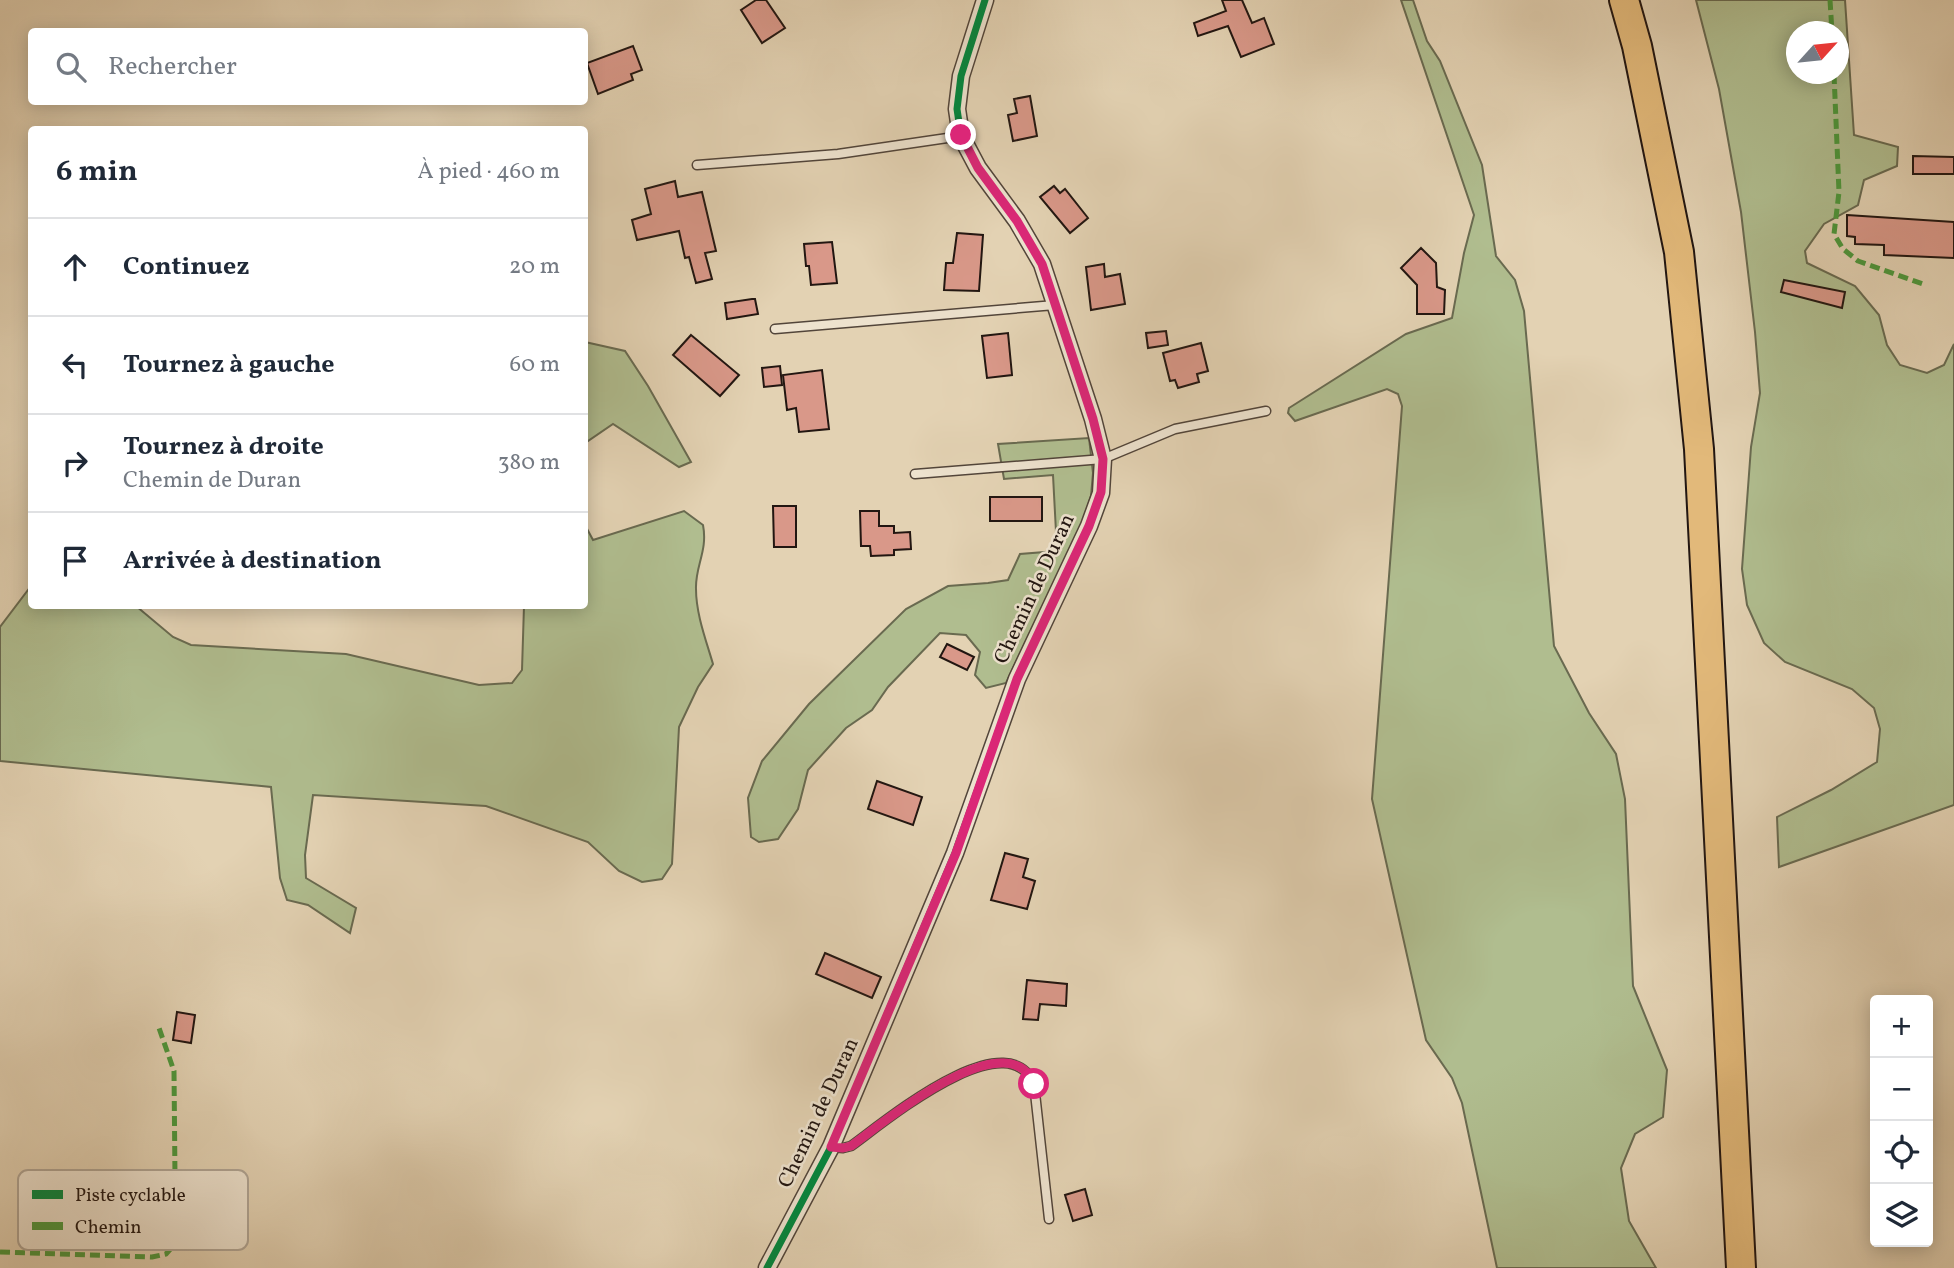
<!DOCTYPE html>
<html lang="fr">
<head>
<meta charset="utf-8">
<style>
	:root { --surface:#fff; --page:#f2f2f3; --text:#1f2937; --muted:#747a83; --line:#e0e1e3 }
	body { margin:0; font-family:Vollkorn,serif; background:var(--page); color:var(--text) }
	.controls { position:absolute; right:21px; bottom:21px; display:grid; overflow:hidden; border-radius:7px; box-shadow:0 4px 18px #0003 }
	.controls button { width:63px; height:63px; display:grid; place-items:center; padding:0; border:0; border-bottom:2px solid var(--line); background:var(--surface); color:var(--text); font:35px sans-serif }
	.compass { position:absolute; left:1786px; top:21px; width:63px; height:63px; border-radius:50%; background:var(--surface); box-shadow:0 4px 18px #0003; rotate:63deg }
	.stop { position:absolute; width:21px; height:21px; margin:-16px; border:5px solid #db2777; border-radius:50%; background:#fff }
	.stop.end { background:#db2777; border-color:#fff; box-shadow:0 2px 7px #0008 }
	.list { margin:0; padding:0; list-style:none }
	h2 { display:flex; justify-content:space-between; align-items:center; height:91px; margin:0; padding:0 28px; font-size:30px }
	h2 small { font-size:23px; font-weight:400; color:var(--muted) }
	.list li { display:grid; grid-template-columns:46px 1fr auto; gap:21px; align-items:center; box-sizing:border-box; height:98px; padding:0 28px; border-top:2px solid var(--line) }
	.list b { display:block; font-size:26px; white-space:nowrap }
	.list p { margin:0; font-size:23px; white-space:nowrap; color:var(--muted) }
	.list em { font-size:23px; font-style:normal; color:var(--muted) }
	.icon { flex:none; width:38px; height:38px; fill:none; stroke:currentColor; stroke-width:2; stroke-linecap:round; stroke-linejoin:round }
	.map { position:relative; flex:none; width:1954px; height:1268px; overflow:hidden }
	.search { position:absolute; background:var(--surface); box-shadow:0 4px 18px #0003; left:28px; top:28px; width:560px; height:77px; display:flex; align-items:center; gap:18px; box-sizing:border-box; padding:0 24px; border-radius:7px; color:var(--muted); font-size:26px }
	.panel { position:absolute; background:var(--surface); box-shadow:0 4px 18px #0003; left:28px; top:126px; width:560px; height:483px; border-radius:7px }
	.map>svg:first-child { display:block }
	.green { fill:#b0bd8f; stroke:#696a50; stroke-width:2; fill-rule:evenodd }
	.building { fill:#d99889; stroke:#221611; stroke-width:2 }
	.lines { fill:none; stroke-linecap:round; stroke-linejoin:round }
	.service-casing { stroke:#52453a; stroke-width:11 }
	.minor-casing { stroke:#52453a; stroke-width:19 }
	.trunk-casing { stroke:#221611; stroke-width:32 }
	.service { stroke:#ede2ce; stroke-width:8 }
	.minor { stroke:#ede2ce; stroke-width:16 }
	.trunk { stroke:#e2b97a; stroke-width:28 }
	.quiet { stroke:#4d983c; stroke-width:5; stroke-dasharray:10 5; stroke-linecap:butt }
	.cycleway-casing { stroke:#ede2ce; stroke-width:11 }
	.cycleway { stroke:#00873e; stroke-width:7 }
	.route { stroke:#db2777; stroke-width:9 }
	.labels { text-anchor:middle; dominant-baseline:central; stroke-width:5; stroke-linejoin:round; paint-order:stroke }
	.street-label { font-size:21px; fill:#221611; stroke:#ede2ce }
	.key { fill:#ede2ce; stroke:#b0a595; stroke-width:2 }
	.key-label { font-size:19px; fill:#221611 }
</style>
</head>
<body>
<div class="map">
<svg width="1954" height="1268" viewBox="0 0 1954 1268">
	<rect width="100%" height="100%" fill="#e3d2b3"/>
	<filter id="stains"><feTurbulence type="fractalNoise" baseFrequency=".00286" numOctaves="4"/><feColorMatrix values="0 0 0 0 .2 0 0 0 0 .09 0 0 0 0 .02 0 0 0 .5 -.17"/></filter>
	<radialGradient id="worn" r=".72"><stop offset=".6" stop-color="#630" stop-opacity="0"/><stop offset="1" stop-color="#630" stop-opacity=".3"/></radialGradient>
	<g class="green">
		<path d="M1401,0H1413L1427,41L1440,61L1482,165L1496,256L1515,280L1524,311L1554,646L1589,713L1616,754L1625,799L1633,986L1667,1070L1663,1117L1635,1134L1621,1168L1629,1221L1656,1268H1497L1462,1103L1452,1078L1426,1040L1372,799L1402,406L1398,394L1387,389L1295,421L1288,413L1289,408L1406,334L1452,318L1464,253L1474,215Z"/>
		<path d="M1696,0H1845L1854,135L1898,147L1897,166L1864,180L1858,205L1824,224L1805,251L1807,263L1855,286L1879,315L1887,345L1900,365L1927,373L1944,365L1954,344V805L1779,867L1777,817L1831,790L1877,762L1880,729L1874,708L1852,689L1785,662L1764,643L1747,605L1742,569L1751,447L1760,393L1755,332L1741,212L1719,89ZM1797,32H1839V74H1797Z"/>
		<path d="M585,342L625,351L648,386L691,462L679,467L613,424L585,443Z"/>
		<path d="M1089,438L1093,473L1091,496L1082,524L1006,683L986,688L975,675L980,652L966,635L940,633L888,687L872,710L846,728L808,770L798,809L778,839L759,842L751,837L748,798L762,761L809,704L906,609L948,586L988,583L1008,580L1020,554L1057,551L1053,475L1004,479L998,444Z"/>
		<path d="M684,511L703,525C708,551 695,566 696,589C696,614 706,640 713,664L698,687L679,727L672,864L662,879L642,882L619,871L588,842L486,806L313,795L305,855L306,878L356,908L350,933L308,905L287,900L280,878L271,787L0,761V627L31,586L32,606H136L173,637L191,645L346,654L479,685L512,683L522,670L524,606H584L585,525L593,540Z"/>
	</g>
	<g class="building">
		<path d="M756,0H766L785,28L762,43L741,10Z"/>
		<path d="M1222,0H1242L1252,23L1264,18L1274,44L1241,57L1228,26L1198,36L1194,23L1226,11Z"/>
		<path d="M633,46L642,70L631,74L633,80L598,94L587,63Z"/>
		<path d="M1030,96L1037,136L1013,141L1008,115L1017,113L1014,99Z"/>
		<path d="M1913,156L1954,157V174H1913Z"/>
		<path d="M675,181L678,197L702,192L716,251L705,253L712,279L696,283L689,257L685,258L679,231L637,240L632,220L651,214L645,189Z"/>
		<path d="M1054,186L1060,193L1065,189L1088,218L1070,233L1040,197Z"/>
		<path d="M1847,215L1954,222V258L1884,255V245L1855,244V237L1847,236Z"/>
		<path d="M957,233L983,235L979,291L944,290L946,263H953Z"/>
		<path d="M832,242L837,283L811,285L809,266H806L804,244Z"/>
		<path d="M1421,248L1436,263L1437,287L1445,290L1444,314H1417V285L1401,268Z"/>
		<path d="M1104,264L1105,277L1120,274L1125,304L1091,310L1086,267Z"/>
		<path d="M1784,280L1845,292L1842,308L1781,292Z"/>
		<path d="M752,299H755L758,314L727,319L725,303Z"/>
		<path d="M1166,331L1168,345L1148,348L1146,333Z"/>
		<path d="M1008,333L1012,375L987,378L982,336Z"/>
		<path d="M691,335L739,375L720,396L673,355Z"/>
		<path d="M1201,343L1208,371L1197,374L1199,382L1178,388L1175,380L1170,381L1163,353Z"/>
		<path d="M780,366L782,385L764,387L762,368Z"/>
		<path d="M822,370L829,429L799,432L796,408L787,410L783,375Z"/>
		<rect x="990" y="497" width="52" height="24"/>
		<path d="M773,506H796V547H774Z"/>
		<path d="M860,511H879V526H894V533L910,532L911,549L894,550V555L871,556L870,546H861Z"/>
		<path d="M947,644L974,657L967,670L940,657Z"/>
		<path d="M877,781L922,797L913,825L868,809Z"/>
		<path d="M1005,853L1028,859L1023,877L1035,881L1027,909L991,900Z"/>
		<path d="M825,953L881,977L872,998L816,974Z"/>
		<path d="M1027,980L1067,984L1066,1006L1040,1004L1038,1020L1023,1019Z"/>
		<path d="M177,1012L195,1015L191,1043L173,1040Z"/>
		<path d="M1085,1189L1092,1215L1073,1221L1065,1195Z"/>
	</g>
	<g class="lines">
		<defs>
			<g id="service">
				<path d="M697,165L838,154L961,136"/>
				<path d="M775,329L1055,305"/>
				<path d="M915,474L1103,459L1175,429L1266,411"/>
				<path d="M831,1147L843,1148L851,1146C882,1124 1006,1019 1034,1084L1049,1219"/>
			</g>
			<path id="minor" d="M767,1268L831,1147L955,853L1017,679L1089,526L1101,493L1103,459L1093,419L1042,264L1017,221L978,168L961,136L957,109L961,76L985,0"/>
			<path id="trunk" d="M1624,0L1637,46L1679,252L1699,449L1741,1268"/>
		</defs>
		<use href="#service" class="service-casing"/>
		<use href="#minor" class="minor-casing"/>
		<use href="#trunk" class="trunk-casing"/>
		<use href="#service" class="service"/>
		<use href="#minor" class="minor"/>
		<use href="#trunk" class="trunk"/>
		<g class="quiet">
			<path d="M1830,0L1832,32"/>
			<path d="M1834,74L1839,192L1834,234L1843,249L1858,261L1923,284"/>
			<path d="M0,1252L152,1257L166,1254L174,1245L181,1233L182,1223L175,1178L174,1071L159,1028"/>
		</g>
		<defs>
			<path id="cycleway" d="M767,1268L831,1147L955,853L1017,679L1089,526L1101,493L1103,459L1093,419L1042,264L1017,221L978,168L961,136L957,109L961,76L985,0"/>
		</defs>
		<use href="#cycleway" class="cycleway-casing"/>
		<use href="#cycleway" class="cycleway"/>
	</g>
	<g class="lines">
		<path class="route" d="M961,135L978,168L1017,221L1042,264L1093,419L1103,459L1101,492L1089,526L1017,679L956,853L831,1147L843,1148L851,1146C882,1124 1007,1019 1034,1084"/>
	</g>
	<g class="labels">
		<g class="street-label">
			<text transform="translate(1035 589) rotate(-65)">Chemin de Duran</text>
			<text transform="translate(819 1113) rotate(-65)">Chemin de Duran</text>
		</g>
	</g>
	<rect x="18" y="1170" width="230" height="80" rx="10" class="key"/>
	<rect x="32" y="1190" width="31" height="9" fill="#00873e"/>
	<rect x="32" y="1222" width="31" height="8" fill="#4d983c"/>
	<g class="key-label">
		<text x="75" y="1201">Piste cyclable</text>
		<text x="75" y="1233">Chemin</text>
	</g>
	<rect width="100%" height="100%" filter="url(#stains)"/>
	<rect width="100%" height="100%" fill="url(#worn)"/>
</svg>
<div class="controls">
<button>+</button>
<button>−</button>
<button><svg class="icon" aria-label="locate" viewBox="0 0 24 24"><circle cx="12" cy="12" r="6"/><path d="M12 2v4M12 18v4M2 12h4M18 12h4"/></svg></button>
<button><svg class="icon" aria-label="layers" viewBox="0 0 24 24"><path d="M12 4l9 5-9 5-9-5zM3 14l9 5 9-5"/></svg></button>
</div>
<svg class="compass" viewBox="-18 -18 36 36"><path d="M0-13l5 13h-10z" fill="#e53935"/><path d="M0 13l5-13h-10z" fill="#747a83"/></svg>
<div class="stop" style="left:1034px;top:1084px"></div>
<div class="stop end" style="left:961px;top:135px"></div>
<div class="search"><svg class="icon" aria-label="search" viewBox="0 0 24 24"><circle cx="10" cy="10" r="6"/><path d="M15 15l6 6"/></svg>Rechercher</div>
<section class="panel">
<h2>6 min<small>À pied · 460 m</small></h2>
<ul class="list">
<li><svg class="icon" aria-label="ahead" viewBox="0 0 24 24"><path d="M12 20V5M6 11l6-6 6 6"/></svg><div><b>Continuez</b></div><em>20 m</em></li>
<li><svg class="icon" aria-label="left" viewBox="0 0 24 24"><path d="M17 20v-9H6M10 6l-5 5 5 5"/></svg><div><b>Tournez à gauche</b></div><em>60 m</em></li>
<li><svg class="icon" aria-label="right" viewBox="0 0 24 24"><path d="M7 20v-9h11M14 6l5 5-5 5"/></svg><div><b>Tournez à droite</b><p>Chemin de Duran</p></div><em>380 m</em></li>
<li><svg class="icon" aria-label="arrive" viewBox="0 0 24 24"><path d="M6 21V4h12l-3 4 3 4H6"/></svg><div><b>Arrivée à destination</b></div></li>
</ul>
</section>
</div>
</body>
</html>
